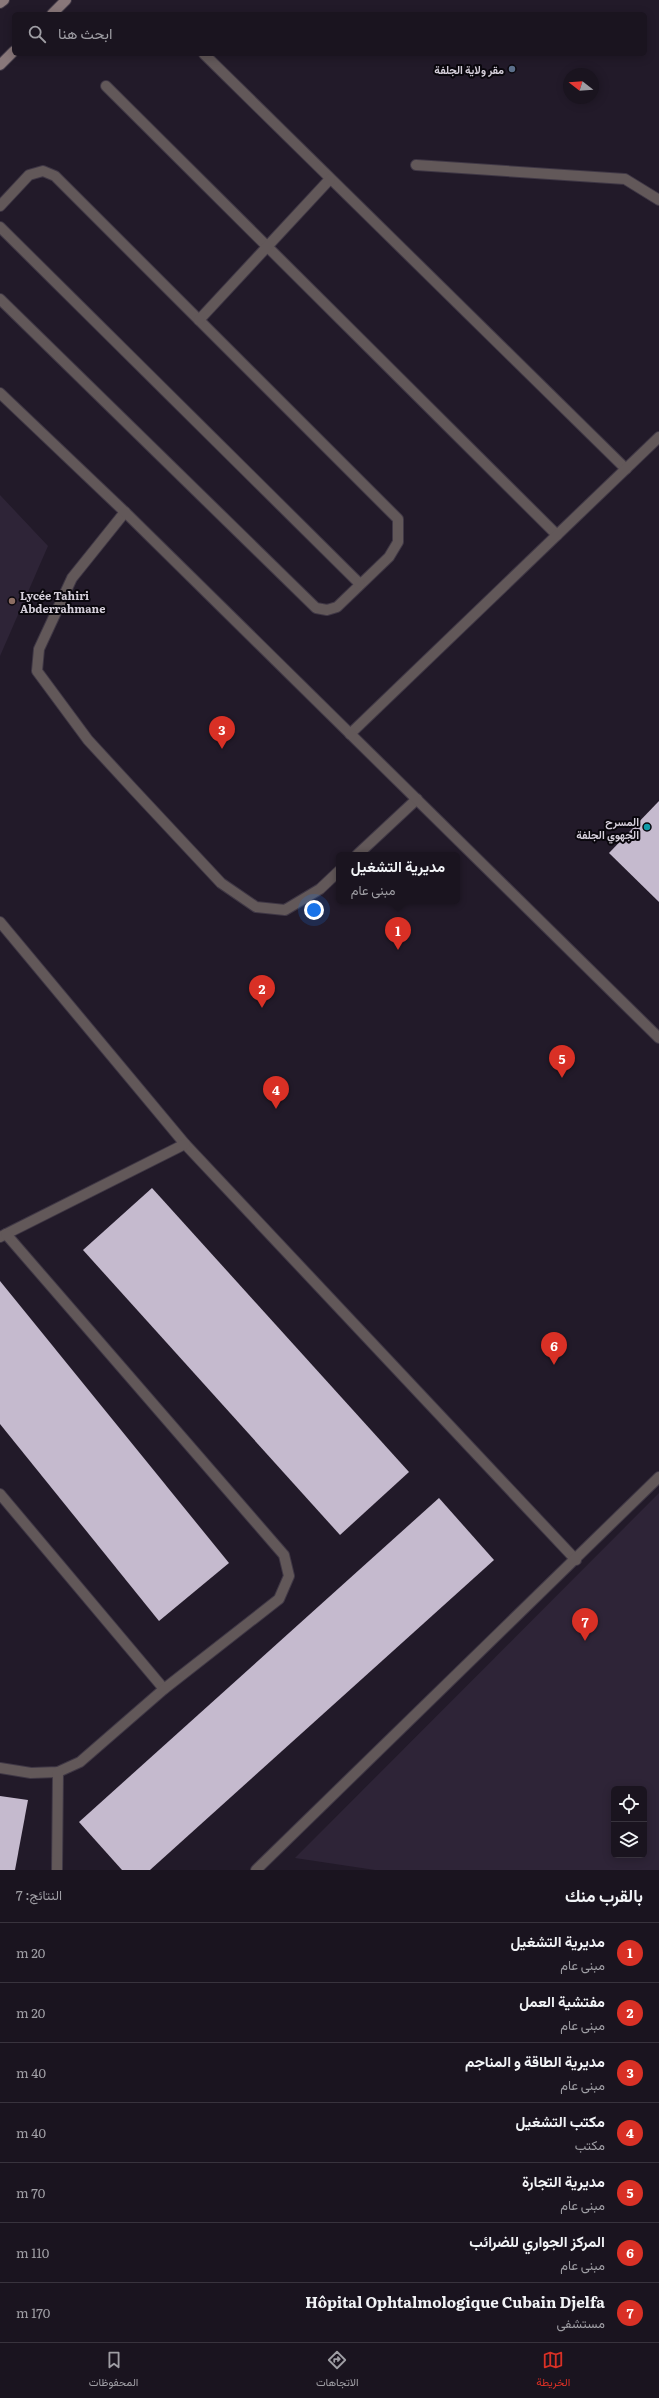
<!DOCTYPE html>
<html lang="ar">
<head>
<meta charset="utf-8">
<style>
	:root { --surface:#1a141f; --page:#231d28; --text:#f1f3f6; --muted:#9f9ea4; --line:#38333d; --accent:#d93025 }
	body { margin:0; font-family:Literata,Vazirmatn,serif; background:var(--page); color:var(--text); direction:rtl }
	.controls { position:absolute; right:12px; bottom:12px; display:grid; overflow:hidden; border-radius:6px; box-shadow:0 2px 10px #0003 }
	.controls button { width:36px; height:36px; display:grid; place-items:center; padding:0; border:0; border-bottom:1px solid var(--line); background:var(--surface); color:var(--text); font:20px sans-serif }
	.compass { position:absolute; left:563px; top:68px; width:36px; height:36px; border-radius:50%; background:var(--surface); box-shadow:0 2px 10px #0003; rotate:287deg }
	.you { position:absolute; left:314px; top:910px; width:14px; height:14px; margin:-10px; border:3px solid #fff; border-radius:50%; background:#1a73e8; box-shadow:0 0 0 6px #1a73e833 }
	.badge { display:grid; place-items:center; width:26px; height:26px; border-radius:50%; background:var(--accent); color:#fff; font-size:13px; font-weight:700 }
	.pin { position:absolute; translate:-50% -33px; filter:drop-shadow(0 1px 2px #0008) }
	.pin::after { content:''; position:absolute; top:21px; width:14px; height:12px; background:inherit; clip-path:polygon(0 0,100% 0,50% 100%) }
	.popup { position:absolute; left:336px; top:852px; width:124px; height:52px; box-sizing:border-box; display:grid; place-content:center; border-radius:6px; background:var(--surface); filter:drop-shadow(0 1px 3px #0005); font-size:13px; white-space:nowrap; color:var(--muted) }
	.popup b { font-size:15px; color:var(--text) }
	.popup::after { content:''; position:absolute; left:50%; top:100%; margin-left:-8px; border:8px solid transparent; border-top-color:var(--surface) }
	.list { margin:0; padding:0; list-style:none }
	h2 { display:flex; justify-content:space-between; align-items:center; height:52px; margin:0; padding:0 16px; font-size:17px }
	h2 small { font-size:13px; font-weight:400; color:var(--muted) }
	.list li { display:grid; grid-template-columns:26px 1fr auto; gap:12px; align-items:center; box-sizing:border-box; height:60px; padding:0 16px; border-top:1px solid var(--line) }
	.list b { display:block; font-size:15px; white-space:nowrap }
	.list p { margin:0; font-size:13px; white-space:nowrap; color:var(--muted) }
	.list em { font-size:13px; font-style:normal; color:var(--muted) }
	.icon { flex:none; width:22px; height:22px; fill:none; stroke:currentColor; stroke-width:2; stroke-linecap:round; stroke-linejoin:round }
	.map { position:relative; flex:none; width:659px; height:1870px; overflow:hidden; direction:ltr }
	.search { position:absolute; background:var(--surface); box-shadow:0 2px 10px #0003; left:12px; right:12px; top:12px; height:44px; display:flex; align-items:center; gap:10px; box-sizing:border-box; padding:0 14px; border-radius:6px; color:var(--muted); font-size:15px }
	.sheet { height:472px; background:var(--surface) }
	nav { display:flex; justify-content:space-around; align-items:center; box-sizing:border-box; height:56px; border-top:1px solid var(--line); background:var(--surface); font-size:11px; color:var(--muted) }
	nav a { display:grid; justify-items:center; gap:2px }
	nav .on { color:var(--accent) }
	.map>svg:first-child { display:block }
	.built { fill:#2e2437; fill-rule:evenodd }
	.building { fill:#c5bace }
	.lines { fill:none; stroke-linecap:round; stroke-linejoin:round }
	.service-casing { stroke:#3f3745; stroke-width:12 }
	.minor-casing { stroke:#3f3745; stroke-width:12 }
	.tertiary-casing { stroke:#3f3745; stroke-width:12 }
	.secondary-casing { stroke:#3f3745; stroke-width:12 }
	.service { stroke:#625859; stroke-width:10 }
	.minor { stroke:#625859; stroke-width:10 }
	.tertiary { stroke:#625859; stroke-width:10 }
	.secondary { stroke:#89787a; stroke-width:10 }
	.service-dot { fill:#5c6f8a; stroke:#0a070d; stroke-width:1.5 }
	.education-dot { fill:#8d6e63; stroke:#0a070d; stroke-width:1.5 }
	.culture-dot { fill:#0f9aa8; stroke:#0a070d; stroke-width:1.5 }
	.labels { text-anchor:middle; dominant-baseline:central; stroke-width:4; stroke-linejoin:round; paint-order:stroke }
	.poi-label { font-size:11px; font-weight:bold; fill:#d5cfda; stroke:#0a070d; text-anchor:end }
</style>
</head>
<body>
<div class="map">
<svg width="659" height="1870" viewBox="0 0 659 1870">
	<rect width="100%" height="100%" fill="#221a29"/>
	<g class="built">
		<path d="M0,495L48,546L0,656Z"/>
		<path d="M659,1493V1870H375L295,1858ZM614,1789H644V1855H614Z"/>
	</g>
	<g class="building">
		<path d="M659,801V902L609,853Z"/>
		<path d="M152,1188L409,1472L340,1535L83,1250Z"/>
		<path d="M0,1281L229,1563L159,1621L0,1424Z"/>
		<path d="M439,1498L494,1560L150,1870H122L79,1822Z"/>
		<path d="M0,1796L28,1800L15,1870H0Z"/>
	</g>
	<g class="lines">
		<defs>
			<g id="service">
				<path d="M204,54L626,469"/>
				<path d="M106,86L557,535"/>
				<path d="M416,165L625,179L659,200"/>
				<path d="M0,206L29,175L43,171L55,176L398,519V542L389,557L337,607L327,610L316,608L0,299"/>
				<path d="M0,227L360,584"/>
				<path d="M199,320L330,179"/>
				<path d="M125,512L72,578L39,649L37,671L88,740L135,791L221,883L256,907L285,910L320,889L339,871"/>
				<path d="M350,734L659,437"/>
				<path d="M357,855L417,799"/>
			</g>
			<g id="minor">
				<path d="M0,922L185,1144L576,1560"/>
				<path d="M0,1237L185,1144"/>
				<path d="M0,1494L164,1689"/>
				<path d="M0,1768L31,1773L58,1772L80,1762L164,1689L279,1599L289,1576L284,1555L6,1234"/>
				<path d="M57,1870L58,1772"/>
				<path d="M256,1870L659,1477"/>
			</g>
			<path id="tertiary" d="M0,393L125,512L659,1038"/>
			<g id="secondary">
				<path d="M0,3L4,0"/>
				<path d="M52,14L66,0"/>
				<path d="M0,65L14,51"/>
			</g>
		</defs>
		<use href="#service" class="service-casing"/>
		<use href="#minor" class="minor-casing"/>
		<use href="#tertiary" class="tertiary-casing"/>
		<use href="#secondary" class="secondary-casing"/>
		<use href="#service" class="service"/>
		<use href="#minor" class="minor"/>
		<use href="#tertiary" class="tertiary"/>
		<use href="#secondary" class="secondary"/>
	</g>
	<circle class="service-dot" cx="512" cy="69" r="4"/>
	<circle class="education-dot" cx="12" cy="601" r="4"/>
	<circle class="culture-dot" cx="647" cy="827" r="4"/>
	<g class="labels">
		<g class="poi-label">
			<text x="504" y="69">مقر ولاية الجلفة</text>
			<text x="20" y="595" text-anchor="start">Lycée Tahiri<tspan x="20" dy="13">Abderrahmane</tspan></text>
			<text x="639" y="821">المسرح<tspan x="639" dy="13">الجهوي الجلفة</tspan></text>
		</g>
	</g>
</svg>
<div class="controls">
<button><svg class="icon" aria-label="locate" viewBox="0 0 24 24"><circle cx="12" cy="12" r="6"/><path d="M12 2v4M12 18v4M2 12h4M18 12h4"/></svg></button>
<button><svg class="icon" aria-label="layers" viewBox="0 0 24 24"><path d="M12 4l9 5-9 5-9-5zM3 14l9 5 9-5"/></svg></button>
</div>
<svg class="compass" viewBox="-18 -18 36 36"><path d="M0-13l5 13h-10z" fill="#e53935"/><path d="M0 13l5-13h-10z" fill="#9f9ea4"/></svg>
<div class="you"></div>
<div class="pin badge" style="left:398px;top:950px">1</div>
<div class="popup"><b>مديرية التشغيل</b>مبنى عام</div>
<div class="pin badge" style="left:262px;top:1008px">2</div>
<div class="pin badge" style="left:222px;top:749px">3</div>
<div class="pin badge" style="left:276px;top:1109px">4</div>
<div class="pin badge" style="left:562px;top:1078px">5</div>
<div class="pin badge" style="left:554px;top:1365px">6</div>
<div class="pin badge" style="left:585px;top:1641px">7</div>
<div class="search"><svg class="icon" aria-label="search" viewBox="0 0 24 24"><circle cx="10" cy="10" r="6"/><path d="M15 15l6 6"/></svg>ابحث هنا</div>
</div>
<section class="sheet">
<h2>بالقرب منك<small>النتائج: 7</small></h2>
<ul class="list">
<li><span class="badge">1</span><div><b>مديرية التشغيل</b><p>مبنى عام</p></div><em>20 m</em></li>
<li><span class="badge">2</span><div><b>مفتشية العمل</b><p>مبنى عام</p></div><em>20 m</em></li>
<li><span class="badge">3</span><div><b>مديرية الطاقة و المناجم</b><p>مبنى عام</p></div><em>40 m</em></li>
<li><span class="badge">4</span><div><b>مكتب التشغيل</b><p>مكتب</p></div><em>40 m</em></li>
<li><span class="badge">5</span><div><b>مديرية التجارة</b><p>مبنى عام</p></div><em>70 m</em></li>
<li><span class="badge">6</span><div><b>المركز الجواري للضرائب</b><p>مبنى عام</p></div><em>110 m</em></li>
<li><span class="badge">7</span><div><b>Hôpital Ophtalmologique Cubain Djelfa</b><p>مستشفى</p></div><em>170 m</em></li>
</ul>
</section>
<nav>
<a class="on"><svg class="icon" aria-label="map" viewBox="0 0 24 24"><path d="M3 6l6-2 6 2 6-2v14l-6 2-6-2-6 2zM9 4v14M15 6v14"/></svg>الخريطة</a>
<a><svg class="icon" aria-label="directions" viewBox="0 0 24 24"><path d="M12 3l9 9-9 9-9-9zM9 14v-3h6M13 9l2 2-2 2"/></svg>الاتجاهات</a>
<a><svg class="icon" aria-label="saved" viewBox="0 0 24 24"><path d="M7 4h10v16l-5-4-5 4z"/></svg>المحفوظات</a>
</nav>
</body>
</html>
